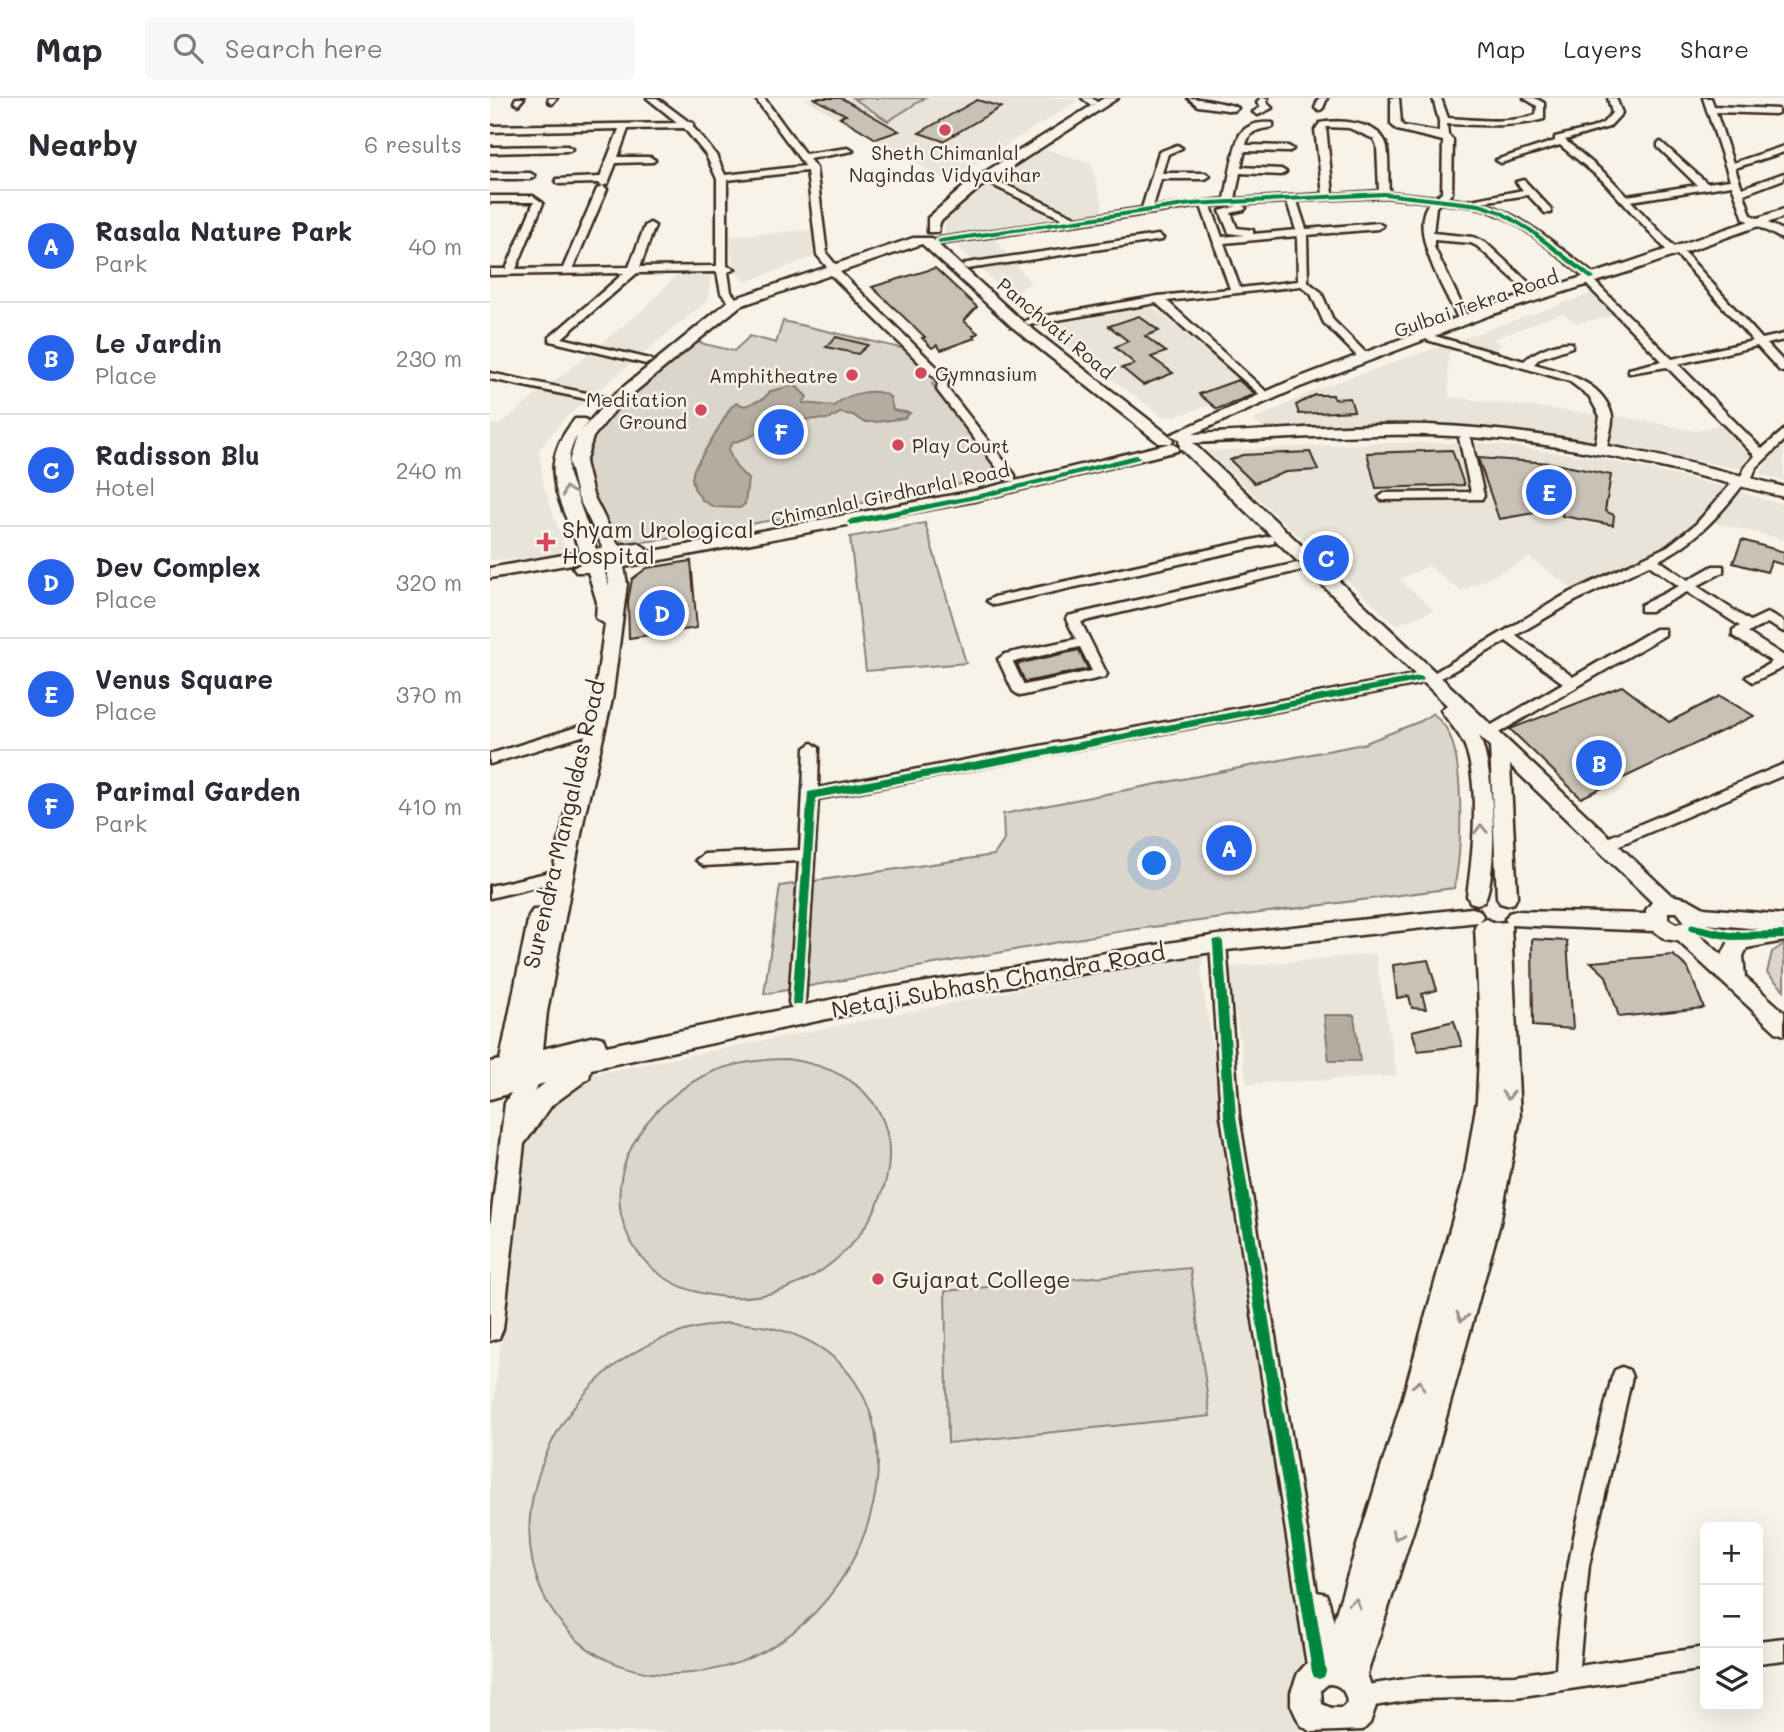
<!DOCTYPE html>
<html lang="en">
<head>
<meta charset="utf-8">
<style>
	:root { --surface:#fff; --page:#f7f7f7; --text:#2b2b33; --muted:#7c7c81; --line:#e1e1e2; --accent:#2563eb }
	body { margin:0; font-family:Mali,sans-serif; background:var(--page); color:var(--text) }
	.controls { position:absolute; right:21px; bottom:21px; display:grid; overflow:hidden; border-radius:10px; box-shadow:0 7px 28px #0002 }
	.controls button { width:63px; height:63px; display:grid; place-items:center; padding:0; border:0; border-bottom:2px solid var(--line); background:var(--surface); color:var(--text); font:35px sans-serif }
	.you { position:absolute; left:665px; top:766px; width:24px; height:24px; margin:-18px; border:5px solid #fff; border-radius:50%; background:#1a73e8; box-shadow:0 0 0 10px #1a73e833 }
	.badge { display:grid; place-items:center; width:46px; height:46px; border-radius:50%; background:var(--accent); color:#fff; font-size:23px; font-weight:700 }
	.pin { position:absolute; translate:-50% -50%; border:4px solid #fff; box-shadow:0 2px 7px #0006 }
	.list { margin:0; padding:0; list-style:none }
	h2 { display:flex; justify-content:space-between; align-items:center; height:91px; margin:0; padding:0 28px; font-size:30px }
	h2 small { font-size:23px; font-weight:400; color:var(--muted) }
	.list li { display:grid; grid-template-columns:46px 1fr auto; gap:21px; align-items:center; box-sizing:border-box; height:112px; padding:0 28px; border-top:2px solid var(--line) }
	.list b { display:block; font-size:26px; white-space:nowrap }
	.list p { margin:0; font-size:23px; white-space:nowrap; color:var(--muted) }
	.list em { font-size:23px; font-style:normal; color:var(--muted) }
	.icon { flex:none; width:38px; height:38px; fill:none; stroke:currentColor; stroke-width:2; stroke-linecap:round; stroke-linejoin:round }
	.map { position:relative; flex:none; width:1294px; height:1634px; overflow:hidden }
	header { display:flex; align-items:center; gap:42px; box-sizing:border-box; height:98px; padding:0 35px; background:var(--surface); border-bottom:2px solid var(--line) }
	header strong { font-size:33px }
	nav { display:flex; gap:38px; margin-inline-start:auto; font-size:24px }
	.search { width:490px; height:63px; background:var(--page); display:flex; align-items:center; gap:18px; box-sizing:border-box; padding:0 24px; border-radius:10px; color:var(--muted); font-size:26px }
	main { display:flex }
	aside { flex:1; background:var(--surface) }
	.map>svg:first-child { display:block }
	.built { fill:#e9e4d9 }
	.green { fill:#dbd6cb; stroke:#8b8074; stroke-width:2 }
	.water { fill:#b4aca0; stroke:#84786c; stroke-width:2 }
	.building { fill:#c8c1b6; stroke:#3b2a1e; stroke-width:2 }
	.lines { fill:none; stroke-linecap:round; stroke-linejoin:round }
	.minor-casing { stroke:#3b2a1e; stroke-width:5 }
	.major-casing { stroke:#3b2a1e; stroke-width:5 }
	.minor { fill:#f7f3e8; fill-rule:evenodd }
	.major { fill:#f7f3e8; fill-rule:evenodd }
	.cycleway-casing { stroke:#f7f3e8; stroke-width:5 }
	.cycleway { fill:#00873e; fill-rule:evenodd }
	.oneway { stroke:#998e83 }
	.poi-dot { fill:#d1495b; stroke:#f7f3e8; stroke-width:2.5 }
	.labels { text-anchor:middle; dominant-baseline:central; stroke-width:5; stroke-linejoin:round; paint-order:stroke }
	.far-poi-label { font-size:19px; fill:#3b2a1e; stroke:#f7f3e8; text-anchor:start }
	.far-street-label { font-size:19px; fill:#3b2a1e; stroke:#f7f3e8 }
	.poi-label { font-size:23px; fill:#3b2a1e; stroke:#f7f3e8; text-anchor:start }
	.street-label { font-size:23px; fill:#3b2a1e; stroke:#f7f3e8 }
</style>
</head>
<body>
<header>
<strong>Map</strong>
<div class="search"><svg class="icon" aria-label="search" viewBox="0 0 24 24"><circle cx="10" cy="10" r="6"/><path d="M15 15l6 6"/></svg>Search here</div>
<nav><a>Map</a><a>Layers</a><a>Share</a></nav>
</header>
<main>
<aside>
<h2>Nearby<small>6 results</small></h2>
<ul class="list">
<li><span class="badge">A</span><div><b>Rasala Nature Park</b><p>Park</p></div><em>40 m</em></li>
<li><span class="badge">B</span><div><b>Le Jardin</b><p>Place</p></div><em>230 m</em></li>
<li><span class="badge">C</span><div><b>Radisson Blu</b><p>Hotel</p></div><em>240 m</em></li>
<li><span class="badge">D</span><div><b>Dev Complex</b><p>Place</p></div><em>320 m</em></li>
<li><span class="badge">E</span><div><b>Venus Square</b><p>Place</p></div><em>370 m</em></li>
<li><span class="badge">F</span><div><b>Parimal Garden</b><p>Park</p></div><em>410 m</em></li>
</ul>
</aside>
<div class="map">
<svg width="1294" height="1634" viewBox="0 0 1294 1634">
	<rect width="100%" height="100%" fill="#f7f3e8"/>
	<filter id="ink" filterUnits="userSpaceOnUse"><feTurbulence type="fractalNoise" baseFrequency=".0143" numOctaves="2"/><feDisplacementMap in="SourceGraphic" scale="14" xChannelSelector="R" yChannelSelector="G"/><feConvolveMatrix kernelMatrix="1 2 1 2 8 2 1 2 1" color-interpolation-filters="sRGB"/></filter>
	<g filter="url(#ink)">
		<g class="built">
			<path d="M313,0H583L588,3L457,83Z"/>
			<path d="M552,50L601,65L613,108L607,124L505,142L541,185L524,195L545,219L561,227L662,208L766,294L682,319L672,318L550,228L454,135L456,120L476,99Z"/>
			<path d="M321,132L327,158L256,184L243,171L240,138Z"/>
			<path d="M187,176L221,178L218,202L74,321L49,352L54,389L74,448L65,460L0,462V326L8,328L155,210Z"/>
			<path d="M1103,195L1128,217L1087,225L1072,215L1004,241L1012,247L999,255L974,248L958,256L959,299L1139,320L1206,333L1235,325L1269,357L1256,372L1067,337L774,330L763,322L830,290Z"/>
			<path d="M1294,344V383L1270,376L1283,355Z"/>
			<path d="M885,345H992L1109,360L1239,390L1204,426L1175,449L1086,493L1040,460L971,493L938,468L909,481L944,512L906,527L717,353Z"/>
			<path d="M1249,394L1294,407V442L1223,424Z"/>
			<path d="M714,855L711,875L814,1549L808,1586L811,1634H0V1341L39,992L54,986Z"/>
			<path d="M885,856L907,978L757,986L738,869Z"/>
		</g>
		<g class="green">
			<path d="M363,0H435L398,23Z"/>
			<path d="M293,223L415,251L426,258L447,282L442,286L507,369L508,379L193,439L136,446L122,439L95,396L93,344L99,334L175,266L206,244L244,253L260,238L286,245Z"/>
			<path d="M435,425L476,565L376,573L360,439Z"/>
			<path d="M943,615C947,620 954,626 957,632C975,663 972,755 964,790L632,833L274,896L290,788L504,757L514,742L513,716L873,646L931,623Z"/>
			<path d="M1294,846V892L1277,875L1282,854Z"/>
			<path d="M297,961C493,988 375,1235 211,1195C185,1189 161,1174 146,1152C100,1082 157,1001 224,973C248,964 272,961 297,961Z"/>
			<path d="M700,1170L720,1318L458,1345L455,1193Z"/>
			<path d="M237,1225C487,1228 399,1586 172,1576C137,1574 102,1559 79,1534C0,1451 50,1318 134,1261C165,1240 199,1229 237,1225Z"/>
		</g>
		<g class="water">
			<path d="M305,287L317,299L313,305L344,308C356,296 386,288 400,299L403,312L420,315L415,320L386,324H373L363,317L350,315L340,321L287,322L260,339L242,345L238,352L246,369L258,381L255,406L250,410L224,409L212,402L204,390L202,380L204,371L241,309L247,305L255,308L273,301L281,293Z"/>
			<path d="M834,917H864L870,963H839Z"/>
		</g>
		<g class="building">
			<path d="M323,0H351L409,33L386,41L350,19L356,17Z"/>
			<path d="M487,2L511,9L453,43L429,35Z"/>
			<path d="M445,170L487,209L474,223L488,235L483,238L485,240L451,252L447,247L442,250L432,240L435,239L382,189Z"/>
			<path d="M649,218L669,233L655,238L676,254L661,259L683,275L653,287L632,270L645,266L625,249L638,243L619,228Z"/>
			<path d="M346,239L378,247L368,256L336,249Z"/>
			<path d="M748,282L765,296L727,311L709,296Z"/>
			<path d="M825,297H843L844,301L860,300L864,313L809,316L806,307Z"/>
			<path d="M962,352L974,387L886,390L877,355Z"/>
			<path d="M820,354L828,372L796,374L764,385L740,362L752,357Z"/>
			<path d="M988,360L1061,365L1121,377L1115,413L1124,417L1123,427L1072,418L1073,410L1009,421Z"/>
			<path d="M1252,442L1294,454V467L1281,463L1277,474L1243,465Z"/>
			<path d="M201,463L207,530L139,540L138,503L142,481L157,470Z"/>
			<path d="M589,552L598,571L535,584L527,566Z"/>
			<path d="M1132,588L1179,624L1230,598L1264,618L1091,700L1020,631Z"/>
			<path d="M1042,841L1077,843L1083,931L1043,928Z"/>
			<path d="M1183,857L1198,870L1214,910L1129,919L1116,878L1101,864Z"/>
			<path d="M938,862L947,892L932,896L936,911L922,910L919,898L907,900L903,867Z"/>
			<path d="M964,923L972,948L928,953L922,933Z"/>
		</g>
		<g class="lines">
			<defs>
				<g id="minor">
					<path d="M26,0H34L28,7L24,4Z"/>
					<path d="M59,0H67L62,6L58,3Z"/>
					<path d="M157,0H167L199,24L203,25V29L226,57L235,77L315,68L265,0H274L315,56L358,50L363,53L319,61L326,70L337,156L346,167L345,169H337L327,157L317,73L237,82V168L245,171L238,174L241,194L250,205L249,207H241L231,195L227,174L147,175L72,240L160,261L162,263L156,266L60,243V239L134,175L0,177V171H16L44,104H0V98H43L53,105L26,171L73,170L107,91L112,88L117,91L83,170L139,169L155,128L160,125L165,128L150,169L227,168V81L216,57L194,30L138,31L128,59H160L165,62L163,64L126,65L118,85L113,88L108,85L69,86L66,85V81L110,79L129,31L0,34V28L188,25Z"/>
					<path d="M592,0H602L608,5L601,7Z"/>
					<path d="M698,0C706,0 742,6 748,10L744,13L708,8Z"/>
					<path d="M770,0H778L776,4L782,10L768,17L763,14L771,9L767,5Z"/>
					<path d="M829,0H837L833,10L829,13L825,10Z"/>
					<path d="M901,0H909L911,25L913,28L949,34V23L943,0H951L958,20C987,22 1018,26 1046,17L1047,8L1034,0H1045L1054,5V21C1022,30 991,27 957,26L958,37L963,42L962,95L957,100L976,103L1033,92L1026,84L1034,82L1061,111V115H1055L1038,97L991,104C1035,118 1070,150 1106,178L1107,180L1104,183L1182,261L1263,243L1186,156H1180L1112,82L1070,47L1011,65L1006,62L1065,43V39L1102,30L1113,25L1122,15L1118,0H1126L1132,15L1119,29L1075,42L1118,78L1137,98L1207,87L1168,49V45L1171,44L1217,85L1240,82L1213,0H1221L1224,8L1288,11V15L1285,16L1226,14L1243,65L1294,48V54L1245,70L1252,90L1294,75V81L1254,96L1261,117L1293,132L1294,142L1254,121L1242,87L1141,103L1189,154L1195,155L1272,241L1294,236V242L1277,246L1294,264V274L1290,273L1267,248L1188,266L1272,351L1294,332V343L1266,370L1259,386H1251L1249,383L1255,369L1265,358L1177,269L1139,275V271L1172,263L1097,187L1096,185L1099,182C1065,158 1031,120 989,110C976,107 963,107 950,105L946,109L943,135L983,139L995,144L1052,197L1043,199L987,148L981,145L944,142V149L979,222L974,225L969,222C956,195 916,130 940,104L894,99L807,103L816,131L888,125L893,128L888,131L817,137L818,184L831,194L843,222L879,258V262H871L834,225L821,196L811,188L677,203L780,297L782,299L776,302L666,205L539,227L534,224L539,221L668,198L740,191L711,108L450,146L445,143L450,140L575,122L492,82L490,80L495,77L587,120L652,110L669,54L687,47L692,50L678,56L672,75H715L720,78L715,81H671L663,109L735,101C738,87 744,43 751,35C759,25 772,24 783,25V29C769,32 760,31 756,47L798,48L803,51L798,54L755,53L751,69L791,71L796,74L791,77L750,75L745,101L833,96L825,32L830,25C850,21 892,24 897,49C899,63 898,79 899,94L946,99L952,94L953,43L907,32L901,26ZM836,29L859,30L884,41L887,48L889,93L843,96ZM797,104L806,132L763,136V132L747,130L741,115L754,112L756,110L751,107L730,113L739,135L754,137L732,139L721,108ZM807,138L808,183L750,190L734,145Z"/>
					<path d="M77,48L82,51L80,53L0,55V49Z"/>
					<path d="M0,75H40L45,78L40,81H0Z"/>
					<path d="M668,137L673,140L672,142L477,171L472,168L477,165Z"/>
					<path d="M339,171H347L458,280L457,290L525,377V383H517L447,292L448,283L339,175Z"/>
					<path d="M941,237L1034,263C1045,253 1067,243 1082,245V249L1050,260L1044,266C1072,274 1114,283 1122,318C1123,326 1118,341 1117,350L1111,354L1105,350L1110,318L1099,298L1079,283L937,242L936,240Z"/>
					<path d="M0,275L111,298L117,301L111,304L0,281Z"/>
					<path d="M975,336L981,340L994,398L992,401L891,402L889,399L895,395L981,394L969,340Z"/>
					<path d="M1246,384L1252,388C1229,418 1203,446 1169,462L1198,482L1223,468H1233V474L1207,488L1260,523L1277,515L1294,524V534L1277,525L1258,535L1294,558V569L1263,584L1256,579L1282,564L1243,538V532L1250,528L1197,494L1161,513H1151V507L1189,488L1159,467L1085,503L1026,537L1083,579L1165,531H1175V537L1000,640L995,639L993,635L995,631L1073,585L1016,543L942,585L936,581L929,586L328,701L315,904L313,909H301L299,904L309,763L214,768L206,762L214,756L310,752L315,650L322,645L329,650L328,690L929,576L935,580L1075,497L1178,448L1206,426L1242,385Z"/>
					<path d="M780,438L784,439V445L504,507L497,503L504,499Z"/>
					<path d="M807,465L813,469L812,472L591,524L617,576L615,579L530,598L523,593L508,561L515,556L586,541L576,521L578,518ZM590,549L602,573L534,587L523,564Z"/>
					<path d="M97,626L102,627L104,631L102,635L0,666V656Z"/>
					<path d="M1294,666V677L1120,751H1110L1107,747L1110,743Z"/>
					<path d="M73,771L81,777L78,781L0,800V788Z"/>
					<path d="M728,839L734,841L736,845L749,1018L827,1494L836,1496L839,1504L853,1563L850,1571L840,1573L837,1582L829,1585L821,1582L818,1574L731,1018L720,845L722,841Z"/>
					<path d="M1132,1269L1139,1272L1142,1279L1099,1467L1089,1568L1215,1549V1571L1026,1599L928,1601L871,1610L863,1607L860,1599L863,1591L871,1588L928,1579L1026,1577L1066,1571C1071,1471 1099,1375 1122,1279L1125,1272Z"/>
					<path d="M1294,1540V1562L1268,1565V1543Z"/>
				</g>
				<g id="major">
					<path d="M614,0H628L489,90L450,124L448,134H438V120L479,84Z"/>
					<path d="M1294,111V119L1144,172L1000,217L810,289L703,336C781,333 860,325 938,327C1059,332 1177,357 1294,389V399C1190,373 1088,346 980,339C888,333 796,341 703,345L1181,797L1198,801L1214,810L1294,817V843L1257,850L1253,858L1255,879L1294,914V937L1286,934L1188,843L1175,841L1164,833L1021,827L1030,1020L1010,1125L934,1399L877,1576L887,1605L880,1625L873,1632L821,1634L811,1627L806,1618L801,1607V1594L808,1575L818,1564L833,1557L911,1306L974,1081L987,1003L990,930L985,829L988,824L728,853L393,909L101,971L99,980L62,1007L34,1046L13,1231L9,1240L0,1243V1129L15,1005L21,995L0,1001V964L10,962L39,818L43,812H55L75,715L104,602L115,526L106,520L107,504L98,474H86L83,470L94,464L0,480V470L90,454C71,402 44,370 85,321H95L98,324L91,333L120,300L240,202L423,140H441L531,222L681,339L683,342L681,345H669L521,228L432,146L250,208L130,306L103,339L95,364L103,397L128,447L148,445L156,450L154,454L132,459L484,393L681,345L689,350L687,353L484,403L134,469L137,486L122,602L95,715L57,914L53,951L105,938L113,940L116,948L393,891L728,837L982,810L989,812L993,818L990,823L996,821L1005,825L1017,824L1015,821L1019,815L1026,813L1156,816V812L1162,804L1020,667L1027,799L1024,805L1017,807L1010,805L1007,799L1000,648L989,638C1004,666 1009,776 994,804L987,806L980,804L977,798C983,756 990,688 975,648C969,634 958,624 951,612L957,607L690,350L689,341L680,337L800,283L990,211L1134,166ZM87,338L79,364L87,397L113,450L106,451L79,377C77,362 80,351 87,338ZM117,471L119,486V488L114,472ZM1178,814H1187L1195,824L1186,826L1178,821ZM1216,826L1270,831L1242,837L1232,857L1209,837ZM55,985L44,994L48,987ZM838,1586C850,1586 856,1593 857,1605L852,1610H841L832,1606L831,1592Z"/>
				</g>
			</defs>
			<use href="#minor" class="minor-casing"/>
			<use href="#major" class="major-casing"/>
			<use href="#minor" class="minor"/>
			<use href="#major" class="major"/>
			<defs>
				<g id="cycleway">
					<path d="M894,94L990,105L1012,113L1042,131L1105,180L1100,181L1038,133L1008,115L989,109L894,98L701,108L450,145L447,143L450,141L701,104Z"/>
					<path d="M646,357L650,359L649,361L495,399L361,427L357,424L361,421L495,395Z"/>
					<path d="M929,578L932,579L934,581L932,583L549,659L326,700L312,904L311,907H303L302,904L318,694L549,652Z"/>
					<path d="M1204,826L1240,834L1294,833V841L1240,842L1200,833L1199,830L1200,827Z"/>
					<path d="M728,841L732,842L733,845L746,1018L836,1574L834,1579L829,1581L824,1579L822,1574L734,1018L723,845L724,842Z"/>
				</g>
			</defs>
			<use href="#cycleway" class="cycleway-casing"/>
			<use href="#cycleway" class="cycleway"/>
		</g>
		<defs><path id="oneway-chevron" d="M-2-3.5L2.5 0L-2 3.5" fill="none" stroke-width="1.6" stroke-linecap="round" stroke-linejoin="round" transform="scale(1.75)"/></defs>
		<g class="oneway">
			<use href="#oneway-chevron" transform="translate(77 393) rotate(-109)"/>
			<use href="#oneway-chevron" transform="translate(991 731) rotate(-91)"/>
			<use href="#oneway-chevron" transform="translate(1018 997) rotate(90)"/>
			<use href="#oneway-chevron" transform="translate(972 1219) rotate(105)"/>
			<use href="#oneway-chevron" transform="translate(929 1287) rotate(-75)"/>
			<use href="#oneway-chevron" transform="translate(907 1437) rotate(108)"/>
			<use href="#oneway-chevron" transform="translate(865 1505) rotate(-73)"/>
		</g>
	</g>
	<g class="poi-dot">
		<circle cx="455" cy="32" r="7"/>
		<circle cx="431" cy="275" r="7"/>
		<circle cx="362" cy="277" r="7"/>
		<circle cx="211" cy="312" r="7"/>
		<circle cx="408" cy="347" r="7"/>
		<path d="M52.5 433.5h7v7h7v7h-7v7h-7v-7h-7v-7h7z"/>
		<circle cx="388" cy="1181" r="7"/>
	</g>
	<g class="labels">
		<g class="far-poi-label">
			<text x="455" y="54" text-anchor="middle">Sheth Chimanlal<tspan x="455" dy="22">Nagindas Vidyavihar</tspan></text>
			<text x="445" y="275">Gymnasium</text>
			<text x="348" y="277" text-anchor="end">Amphitheatre</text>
			<text x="197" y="301" text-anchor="end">Meditation<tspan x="197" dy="22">Ground</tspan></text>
			<text x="422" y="347">Play Court</text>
		</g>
		<g class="far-street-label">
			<text transform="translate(986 205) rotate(-19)">Gulbai Tekra Road</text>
			<text transform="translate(566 230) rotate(40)">Panchvati Road</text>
			<text transform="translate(400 396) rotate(-12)">Chimanlal Girdharlal Road</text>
		</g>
		<g class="poi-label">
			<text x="72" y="431">Shyam Urological<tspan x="72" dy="26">Hospital</tspan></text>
			<text x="402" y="1181">Gujarat College</text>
		</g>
		<g class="street-label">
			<text transform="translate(73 726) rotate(-77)">Surendra Mangaldas Road</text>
			<text transform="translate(508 882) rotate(-10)">Netaji Subhash Chandra Road</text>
		</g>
	</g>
</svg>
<div class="controls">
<button>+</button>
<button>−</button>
<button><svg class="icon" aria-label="layers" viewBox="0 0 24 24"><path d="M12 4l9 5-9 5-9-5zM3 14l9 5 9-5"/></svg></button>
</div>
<div class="you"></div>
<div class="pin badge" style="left:739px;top:750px">A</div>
<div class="pin badge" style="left:1109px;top:665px">B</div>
<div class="pin badge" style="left:836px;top:460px">C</div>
<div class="pin badge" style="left:172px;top:515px">D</div>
<div class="pin badge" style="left:1059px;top:394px">E</div>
<div class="pin badge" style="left:291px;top:334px">F</div>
</div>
</main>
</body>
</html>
